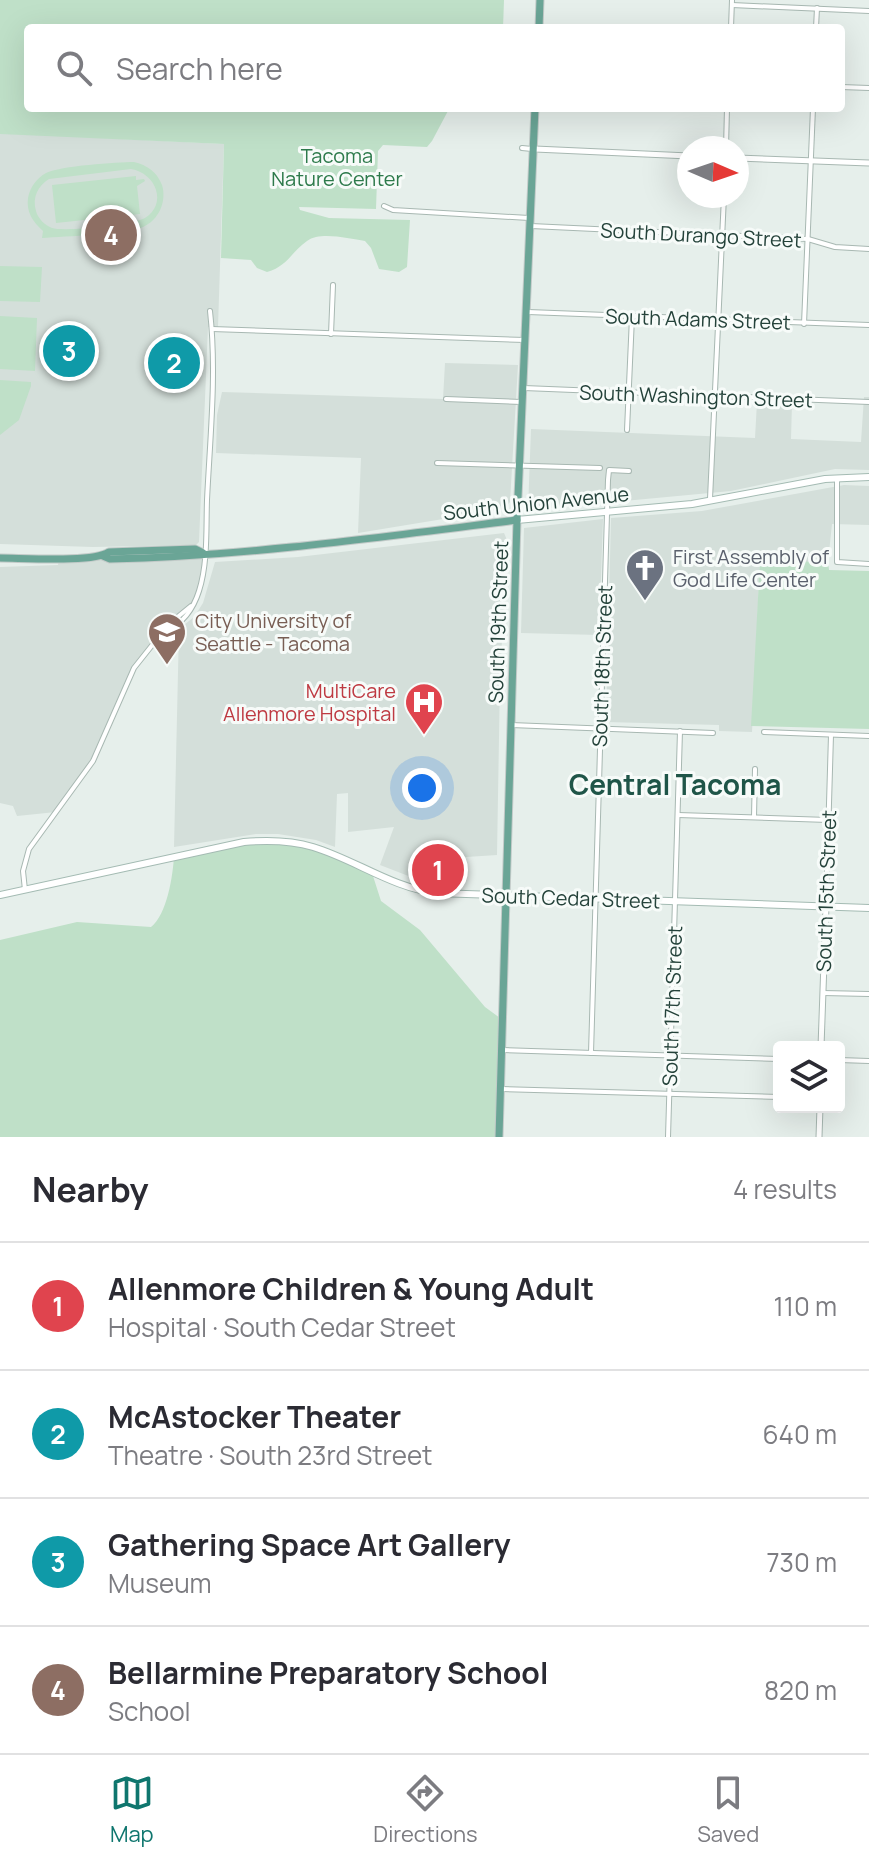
<!DOCTYPE html>
<html lang="en">
<head>
<meta charset="utf-8">
<style>
	:root { --surface:#fff; --page:#f7f7f7; --text:#2b2b33; --muted:#7c7c81; --line:#e1e1e2; --accent:#0f766e }
	body { margin:0; font-family:Manrope,sans-serif; background:var(--page); color:var(--text) }
	.controls { position:absolute; right:24px; bottom:24px; display:grid; overflow:hidden; border-radius:8px; box-shadow:0 8px 32px #0002 }
	.controls button { width:72px; height:72px; display:grid; place-items:center; padding:0; border:0; border-bottom:2px solid var(--line); background:var(--surface); color:var(--text); font:40px sans-serif }
	.compass { position:absolute; left:677px; top:136px; width:72px; height:72px; border-radius:50%; background:var(--surface); box-shadow:0 8px 32px #0002; rotate:92deg }
	.you { position:absolute; left:422px; top:788px; width:28px; height:28px; margin:-20px; border:6px solid #fff; border-radius:50%; background:#1a73e8; box-shadow:0 0 0 12px #1a73e833 }
	.badge { display:grid; place-items:center; width:52px; height:52px; border-radius:50%; background:var(--accent); color:#fff; font-size:26px; font-weight:700 }
	.pin { position:absolute; translate:-50% -50%; border:4px solid #fff; box-shadow:0 2px 8px #0006 }
	.list { margin:0; padding:0; list-style:none }
	h2 { display:flex; justify-content:space-between; align-items:center; height:104px; margin:0; padding:0 32px; font-size:34px }
	h2 small { font-size:26px; font-weight:400; color:var(--muted) }
	.list li { display:grid; grid-template-columns:52px 1fr auto; gap:24px; align-items:center; box-sizing:border-box; height:128px; padding:0 32px; border-top:2px solid var(--line) }
	.list b { display:block; font-size:30px; white-space:nowrap }
	.list p { margin:0; font-size:26px; white-space:nowrap; color:var(--muted) }
	.list em { font-size:26px; font-style:normal; color:var(--muted) }
	.icon { flex:none; width:44px; height:44px; fill:none; stroke:currentColor; stroke-width:2; stroke-linecap:round; stroke-linejoin:round }
	.map { position:relative; flex:none; width:869px; height:1137px; overflow:hidden }
	.search { position:absolute; background:var(--surface); box-shadow:0 8px 32px #0002; left:24px; right:24px; top:24px; height:88px; display:flex; align-items:center; gap:20px; box-sizing:border-box; padding:0 28px; border-radius:8px; color:var(--muted); font-size:30px }
	.sheet { height:616px; background:var(--surface) }
	nav { display:flex; justify-content:space-around; align-items:center; box-sizing:border-box; height:112px; border-top:2px solid var(--line); background:var(--surface); font-size:22px; color:var(--muted) }
	nav a { display:grid; justify-items:center; gap:4px }
	nav .on { color:var(--accent) }
	.map>svg:first-child { display:block }
	.built { fill:#d4dfda }
	.green { fill:#bfe0c8; fill-rule:evenodd }
	.lines { fill:none; stroke-linecap:round; stroke-linejoin:round }
	.minor-casing { stroke:#a8b8b2; stroke-width:6 }
	.tertiary-casing { stroke:#a8b8b2; stroke-width:7 }
	.secondary-casing { stroke:#a4bbb3; stroke-width:8 }
	.primary-casing { stroke:#c2cac8; stroke-width:9 }
	.minor { stroke:#fff; stroke-width:4 }
	.tertiary { stroke:#fff; stroke-width:5 }
	.secondary { stroke:#fff; stroke-width:6 }
	.primary { stroke:#6aa596; stroke-width:7 }
	.labels { text-anchor:middle; dominant-baseline:central; stroke-width:6; stroke-linejoin:round; paint-order:stroke }
	.park-label { font-size:20px; fill:#2d7a4b; stroke:#f7fbf9 }
	.street-label { font-size:20px; fill:#24423a; stroke:#f7fbf9 }
	.worship-label { font-size:20px; fill:#5b616d; stroke:#f7fbf9; text-anchor:start }
	.education-label { font-size:20px; fill:#785e54; stroke:#f7fbf9; text-anchor:start }
	.health-label { font-size:20px; fill:#be3a42; stroke:#f7fbf9; text-anchor:end }
	.district-label { font-size:28px; font-weight:bold; fill:#1f5548; stroke:#f7fbf9 }
</style>
</head>
<body>
<div class="map">
<svg width="869" height="1137" viewBox="0 0 869 1137">
	<rect width="100%" height="100%" fill="#e6efeb"/>
	<g class="built">
		<path d="M0,133L224,144L218,327H208L199,542L196,545L93,547L0,544Z"/>
		<path d="M445,363L518,365L510,502L504,509L358,533L361,458L216,453L217,415L222,392L443,399Z"/>
		<path d="M864,397H869V470L835,469L731,491L528,510L531,429L755,438L757,402L792,403L791,439L861,442Z"/>
		<path d="M844,485L869,486V525L832,524L828,562H760L752,732L719,731V725L606,722L611,518L702,511Z"/>
		<path d="M603,519L599,635L521,633L524,528Z"/>
		<path d="M504,533L507,540L500,679L497,855L451,858L450,883L411,877L380,865L394,827L348,832V793L337,794L335,847L316,840L278,834H256L174,847L179,629L194,617L203,603L215,562L298,557Z"/>
		<path d="M205,554L199,595L183,617L154,640L139,660L101,746L56,812L17,816L13,806L0,803V567L58,565L59,558Z"/>
	</g>
	<g class="green">
		<path d="M0,0H504L503,28L389,24L387,28H28V108L449,109L432,141L427,147L383,145L378,151L376,209L299,207L300,210L329,218L410,220L407,267L399,272L379,269L371,248L365,241C349,239 321,231 307,241C291,252 288,266 267,272L257,268L251,260L221,258L224,144L0,134Z"/>
		<path d="M134,162C147,165 157,172 162,185C167,201 159,220 143,227C122,235 67,236 42,238L43,231C33,222 26,212 28,198C30,187 37,178 46,173C60,166 117,162 134,162ZM131,169C156,173 168,204 145,218C133,225 65,232 52,228C45,225 38,219 36,211C32,197 38,186 49,179Z"/>
		<path d="M136,176V180L144,179L145,181L137,186L140,214L56,223L52,185Z"/>
		<path d="M0,266L42,267L40,302L0,301Z"/>
		<path d="M0,316L37,318L35,371L0,369Z"/>
		<path d="M0,380L31,382V386L19,420L0,435Z"/>
		<path d="M760,561L828,562L829,570L869,571V729L751,726Z"/>
		<path d="M244,842L298,844L368,871L373,876L381,901L420,930L485,1007L500,1018L499,1137H0V940L77,922L151,927C167,915 173,875 174,856Z"/>
	</g>
	<g class="lines">
		<defs>
			<g id="minor">
				<path d="M732,5L869,11"/>
				<path d="M731,28L732,0"/>
				<path d="M816,28L817,8"/>
				<path d="M841,87L869,88"/>
				<path d="M522,148L532,149"/>
				<path d="M726,148L727,108"/>
				<path d="M384,206L393,210L529,218"/>
				<path d="M531,226L808,239L835,247L869,249"/>
				<path d="M528,312L869,325"/>
				<path d="M804,324L813,108"/>
				<path d="M212,329L525,340"/>
				<path d="M331,334L333,285"/>
				<path d="M524,388L869,402"/>
				<path d="M446,399L521,402"/>
				<path d="M627,430L632,317"/>
				<path d="M437,463L600,468"/>
				<path d="M837,478V562L869,564"/>
				<path d="M710,499L724,196"/>
				<path d="M164,630C182,627 194,607 199,591C208,563 206,529 207,500C210,437 217,373 210,311"/>
				<path d="M511,725L713,733"/>
				<path d="M764,732L869,736"/>
				<path d="M678,815L828,820"/>
				<path d="M754,817L755,769"/>
				<path d="M25,890L23,871L29,849L93,761L134,668L169,624L191,606"/>
				<path d="M826,906L831,735"/>
				<path d="M823,993L869,994"/>
				<path d="M503,1050L779,1059"/>
				<path d="M591,1053L608,480L609,470L629,471"/>
				<path d="M839,1060L869,1061"/>
				<path d="M501,1089L779,1097"/>
				<path d="M668,1137L680,731"/>
			</g>
			<g id="tertiary">
				<path d="M535,149L689,156"/>
				<path d="M737,158L869,163"/>
				<path d="M821,1047L826,906"/>
				<path d="M819,1137L820,1107"/>
			</g>
			<g id="secondary">
				<path d="M517,520L692,504L825,479L869,477"/>
				<path d="M0,895L244,842C267,840 290,840 313,847C356,860 392,888 437,893L869,908"/>
			</g>
			<g id="primary">
				<path d="M539,28L540,0"/>
				<path d="M103,556L110,559C247,556 382,537 517,520"/>
				<path d="M0,558C23,558 93,563 109,552L195,549L203,553"/>
				<path d="M499,1137L517,520L535,108"/>
			</g>
		</defs>
		<use href="#minor" class="minor-casing"/>
		<use href="#tertiary" class="tertiary-casing"/>
		<use href="#secondary" class="secondary-casing"/>
		<use href="#primary" class="primary-casing"/>
		<use href="#minor" class="minor"/>
		<use href="#tertiary" class="tertiary"/>
		<use href="#secondary" class="secondary"/>
		<use href="#primary" class="primary"/>
	</g>
	<defs>
		<symbol id="church-pin" viewBox="-11 -11 22 30"><path d="M0 17L-7.5 6A9.5 9.5 0 1 1 7.5 6Z" fill="#6b7280" stroke="#f7fbf9"/><path d="M-1.2-6h2.4v3.5h3.3v2.4h-3.3V6h-2.4V-.1h-3.3v-2.4h3.3Z" fill="#fff"/></symbol>
		<symbol id="university-pin" viewBox="-11 -11 22 30"><path d="M0 17L-7.5 6A9.5 9.5 0 1 1 7.5 6Z" fill="#8d6e63" stroke="#f7fbf9"/><path d="M0-5L7-2L0 1L-7-2ZM-4 1L0 2.5L4 1V4Q0 6-4 4Z" fill="#fff"/></symbol>
		<symbol id="hospital-pin" viewBox="-11 -11 22 30"><path d="M0 17L-7.5 6A9.5 9.5 0 1 1 7.5 6Z" fill="#e0444e" stroke="#f7fbf9"/><path d="M-5-5h3v3.5h4V-5h3V5h-3V1.5h-4V5h-3Z" fill="#fff"/></symbol>
	</defs>
	<g fill-rule="evenodd">
		<use href="#church-pin" x="623" y="546" width="44" height="60"/>
		<use href="#university-pin" x="145" y="610" width="44" height="60"/>
		<use href="#hospital-pin" x="402" y="680" width="44" height="60"/>
	</g>
	<g class="labels">
		<g class="park-label">
			<text x="337" y="155">Tacoma<tspan x="337" dy="23">Nature Center</tspan></text>
		</g>
		<g class="street-label">
			<text transform="translate(701 235) rotate(3)">South Durango Street</text>
			<text transform="translate(698 319) rotate(2)">South Adams Street</text>
			<text transform="translate(696 396) rotate(2)">South Washington Street</text>
			<text transform="translate(536 503) rotate(-6)">South Union Avenue</text>
			<text transform="translate(498 622) rotate(-88)">South 19th Street</text>
			<text transform="translate(602 666) rotate(-88)">South 18th Street</text>
			<text transform="translate(826 891) rotate(-88)">South 15th Street</text>
			<text transform="translate(571 898) rotate(2)">South Cedar Street</text>
			<text transform="translate(672 1006) rotate(-88)">South 17th Street</text>
		</g>
		<g class="worship-label">
			<text x="673" y="556">First Assembly of<tspan x="673" dy="23">God Life Center</tspan></text>
		</g>
		<g class="education-label">
			<text x="195" y="620">City University of<tspan x="195" dy="23">Seattle - Tacoma</tspan></text>
		</g>
		<g class="health-label">
			<text x="396" y="690">MultiCare<tspan x="396" dy="23">Allenmore Hospital</tspan></text>
		</g>
		<g class="district-label">
			<text x="675" y="784">Central Tacoma</text>
		</g>
	</g>
</svg>
<div class="controls">
<button><svg class="icon" aria-label="layers" viewBox="0 0 24 24"><path d="M12 4l9 5-9 5-9-5zM3 14l9 5 9-5"/></svg></button>
</div>
<svg class="compass" viewBox="-18 -18 36 36"><path d="M0-13l5 13h-10z" fill="#e53935"/><path d="M0 13l5-13h-10z" fill="#7c7c81"/></svg>
<div class="you"></div>
<div class="pin badge" style="left:438px;top:870px;background:#e0444e">1</div>
<div class="pin badge" style="left:174px;top:363px;background:#0f9aa8">2</div>
<div class="pin badge" style="left:69px;top:351px;background:#0f9aa8">3</div>
<div class="pin badge" style="left:111px;top:235px;background:#8d6e63">4</div>
<div class="search"><svg class="icon" aria-label="search" viewBox="0 0 24 24"><circle cx="10" cy="10" r="6"/><path d="M15 15l6 6"/></svg>Search here</div>
</div>
<section class="sheet">
<h2>Nearby<small>4 results</small></h2>
<ul class="list">
<li><span class="badge" style="background:#e0444e">1</span><div><b>Allenmore Children &amp; Young Adult</b><p>Hospital · South Cedar Street</p></div><em>110 m</em></li>
<li><span class="badge" style="background:#0f9aa8">2</span><div><b>McAstocker Theater</b><p>Theatre · South 23rd Street</p></div><em>640 m</em></li>
<li><span class="badge" style="background:#0f9aa8">3</span><div><b>Gathering Space Art Gallery</b><p>Museum</p></div><em>730 m</em></li>
<li><span class="badge" style="background:#8d6e63">4</span><div><b>Bellarmine Preparatory School</b><p>School</p></div><em>820 m</em></li>
</ul>
</section>
<nav>
<a class="on"><svg class="icon" aria-label="map" viewBox="0 0 24 24"><path d="M3 6l6-2 6 2 6-2v14l-6 2-6-2-6 2zM9 4v14M15 6v14"/></svg>Map</a>
<a><svg class="icon" aria-label="directions" viewBox="0 0 24 24"><path d="M12 3l9 9-9 9-9-9zM9 14v-3h6M13 9l2 2-2 2"/></svg>Directions</a>
<a><svg class="icon" aria-label="saved" viewBox="0 0 24 24"><path d="M7 4h10v16l-5-4-5 4z"/></svg>Saved</a>
</nav>
</body>
</html>
